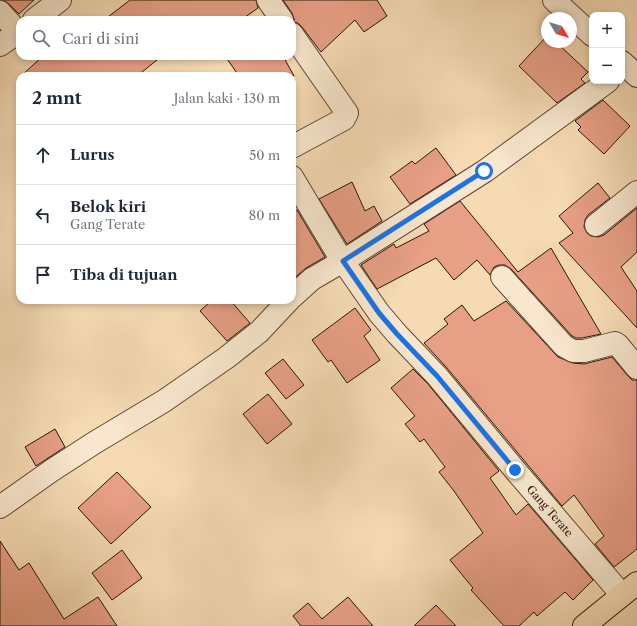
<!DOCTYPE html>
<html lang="id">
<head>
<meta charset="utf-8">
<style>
	:root { --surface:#fff; --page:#f2f2f3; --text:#1f2937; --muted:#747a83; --line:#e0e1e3 }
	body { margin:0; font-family:"Libre Caslon Text",serif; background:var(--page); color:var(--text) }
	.controls { position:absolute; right:12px; top:12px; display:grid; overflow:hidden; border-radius:8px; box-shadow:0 2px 6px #0003 }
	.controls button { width:36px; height:36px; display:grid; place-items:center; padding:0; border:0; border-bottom:1px solid var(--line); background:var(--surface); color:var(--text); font:20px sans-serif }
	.compass { position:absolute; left:541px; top:12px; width:36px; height:36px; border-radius:50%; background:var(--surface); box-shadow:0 2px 6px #0003; rotate:128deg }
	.stop { position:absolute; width:12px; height:12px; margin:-9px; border:3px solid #1a73e8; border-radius:50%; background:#fff }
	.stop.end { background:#1a73e8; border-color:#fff; box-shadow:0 1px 4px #0008 }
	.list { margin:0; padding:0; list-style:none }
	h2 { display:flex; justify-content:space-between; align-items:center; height:52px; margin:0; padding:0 16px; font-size:17px }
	h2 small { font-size:13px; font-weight:400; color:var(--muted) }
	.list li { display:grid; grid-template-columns:26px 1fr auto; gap:12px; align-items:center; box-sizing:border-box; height:60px; padding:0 16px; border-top:1px solid var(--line) }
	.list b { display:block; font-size:15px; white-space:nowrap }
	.list p { margin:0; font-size:13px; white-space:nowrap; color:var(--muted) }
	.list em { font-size:13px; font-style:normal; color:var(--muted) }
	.icon { flex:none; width:22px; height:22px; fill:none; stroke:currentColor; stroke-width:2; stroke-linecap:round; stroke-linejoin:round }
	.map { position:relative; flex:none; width:637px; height:626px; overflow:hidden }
	.search { position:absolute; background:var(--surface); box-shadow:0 2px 6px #0003; left:16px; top:16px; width:280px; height:44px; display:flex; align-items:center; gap:10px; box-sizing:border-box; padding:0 14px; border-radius:12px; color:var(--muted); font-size:15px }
	.panel { position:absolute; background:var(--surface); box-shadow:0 2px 6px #0003; left:16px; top:72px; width:280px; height:232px; border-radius:12px }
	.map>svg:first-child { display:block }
	.building { fill:#e79f85; stroke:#2a1506 }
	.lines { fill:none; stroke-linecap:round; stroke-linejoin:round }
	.minor-casing { stroke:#5d4632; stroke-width:24 }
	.major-casing { stroke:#2a1506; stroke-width:24 }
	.minor { stroke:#f8e7ce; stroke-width:22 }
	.major { stroke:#f5dab4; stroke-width:22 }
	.route { stroke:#1a73e8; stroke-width:5 }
	.labels { text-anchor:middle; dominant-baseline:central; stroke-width:3.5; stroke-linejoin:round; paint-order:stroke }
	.street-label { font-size:11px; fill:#2a1506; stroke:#f8e7ce }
</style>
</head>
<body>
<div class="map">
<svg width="637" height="626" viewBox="0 0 637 626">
	<rect width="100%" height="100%" fill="#f5dab4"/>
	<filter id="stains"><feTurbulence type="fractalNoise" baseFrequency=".005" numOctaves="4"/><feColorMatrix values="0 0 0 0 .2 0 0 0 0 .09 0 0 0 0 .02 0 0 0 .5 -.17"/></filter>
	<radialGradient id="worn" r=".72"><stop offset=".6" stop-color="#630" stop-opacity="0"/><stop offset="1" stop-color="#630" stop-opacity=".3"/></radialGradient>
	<g class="building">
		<path d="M3,0H34L19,14L9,4Z"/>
		<path d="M130,0H256L258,8L241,20H104Z"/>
		<path d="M283,0H377L387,16L364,32L355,20L321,52L302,27L298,23L294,22V19L292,13Z"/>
		<path d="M547,36V42H556L588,72L581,79L585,83L557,103L519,66Z"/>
		<path d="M43,56H162L137,76H21Z"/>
		<path d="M225,56H283L294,76H239Z"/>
		<path d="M603,100L630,126L604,154L578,130L581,127L575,121Z"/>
		<path d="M436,148L456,175L410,204L390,177L412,161L415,164Z"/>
		<path d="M352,182L365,211L374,206L382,221L347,244L319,199Z"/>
		<path d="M598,183L610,198L588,215L585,220L584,227L587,233L591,236L598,237L604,235L637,208V252L621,267L637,291V328L559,243L573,233L559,216Z"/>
		<path d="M460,201L518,272L551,248L601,334L582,338H576L572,336L511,269L505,265H499L494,267L490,275L477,260L454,280L436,258L377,289L361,265L394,244L396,248L429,231L424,224Z"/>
		<path d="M297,210L325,257L306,268L292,280V212Z"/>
		<path d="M212,300H230L250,323L227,341L200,311Z"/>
		<path d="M506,301L558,357L573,363L584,364L612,357L628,376L632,380H637V549L614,567L595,544L604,536L574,495L562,506L447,368L424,343L448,324L444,319L462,305L474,321Z"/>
		<path d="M355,308L371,330L364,336L380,360L347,383L331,360L328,362L312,340Z"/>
		<path d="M283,359L304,385L286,399L265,373Z"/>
		<path d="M413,369L428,384L499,471L490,478L516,515L528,504L593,580L573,600L565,592L537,616L534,612L519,626H504L471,590L473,588L450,560L483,533L454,491L439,472L445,467L424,439L420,442L405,424L415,416L391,388Z"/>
		<path d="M268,394L292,424L267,444L243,414Z"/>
		<path d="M55,429L65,447L36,466L25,447Z"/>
		<path d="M117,472L151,507L111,544L78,508Z"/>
		<path d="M0,541L19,570L29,563L64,619L98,597L117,626H0Z"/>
		<path d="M122,550L142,578L112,600L92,573Z"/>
		<path d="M348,597L373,626H301L293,616L308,603L322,619Z"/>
		<path d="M436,605L456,626H414Z"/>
	</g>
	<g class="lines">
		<defs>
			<g id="minor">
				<path d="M268,0L282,20"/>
				<path d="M554,0L592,35"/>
				<path d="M0,12L18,32"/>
				<path d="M34,20L60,0"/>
				<path d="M292,34L347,113L344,119L292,147"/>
				<path d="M0,45L20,31"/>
				<path d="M622,62L637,76"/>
				<path d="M292,177L338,254L379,313L397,334L437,376L515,470L622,595"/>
				<path d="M596,225L637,192"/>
				<path d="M502,277L564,346L573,351H584L615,343L618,345L637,368"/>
				<path d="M292,297L312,279L343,261L485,171L608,81"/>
				<path d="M0,507L51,471L94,443L164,401L226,358L259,332L289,300"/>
			</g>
			<path id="major" d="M584,626L637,583"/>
		</defs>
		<use href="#minor" class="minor-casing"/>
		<use href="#major" class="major-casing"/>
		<use href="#minor" class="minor"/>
		<use href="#major" class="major"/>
	</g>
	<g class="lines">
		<path class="route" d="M484,171L343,261L379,313L397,334L437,376L515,470"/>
	</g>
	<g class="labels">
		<g class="street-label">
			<text transform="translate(550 511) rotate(49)">Gang Terate</text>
		</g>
	</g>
	<rect width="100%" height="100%" filter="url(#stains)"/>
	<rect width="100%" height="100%" fill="url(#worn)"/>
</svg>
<div class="controls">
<button>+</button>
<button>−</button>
</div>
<svg class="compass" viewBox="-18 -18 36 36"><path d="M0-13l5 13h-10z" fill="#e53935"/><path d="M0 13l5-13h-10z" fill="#747a83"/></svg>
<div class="stop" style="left:484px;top:171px"></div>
<div class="stop end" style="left:515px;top:470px"></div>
<div class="search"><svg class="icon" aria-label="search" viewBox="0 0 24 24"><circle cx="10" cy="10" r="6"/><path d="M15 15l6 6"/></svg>Cari di sini</div>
<section class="panel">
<h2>2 mnt<small>Jalan kaki · 130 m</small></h2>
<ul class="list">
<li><svg class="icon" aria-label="ahead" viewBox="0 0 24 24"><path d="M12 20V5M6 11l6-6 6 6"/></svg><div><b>Lurus</b></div><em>50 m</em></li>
<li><svg class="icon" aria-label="left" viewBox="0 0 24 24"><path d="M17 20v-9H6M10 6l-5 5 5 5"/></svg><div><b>Belok kiri</b><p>Gang Terate</p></div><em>80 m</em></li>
<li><svg class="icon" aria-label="arrive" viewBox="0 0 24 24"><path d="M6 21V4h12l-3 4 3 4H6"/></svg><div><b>Tiba di tujuan</b></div></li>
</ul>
</section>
</div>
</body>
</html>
